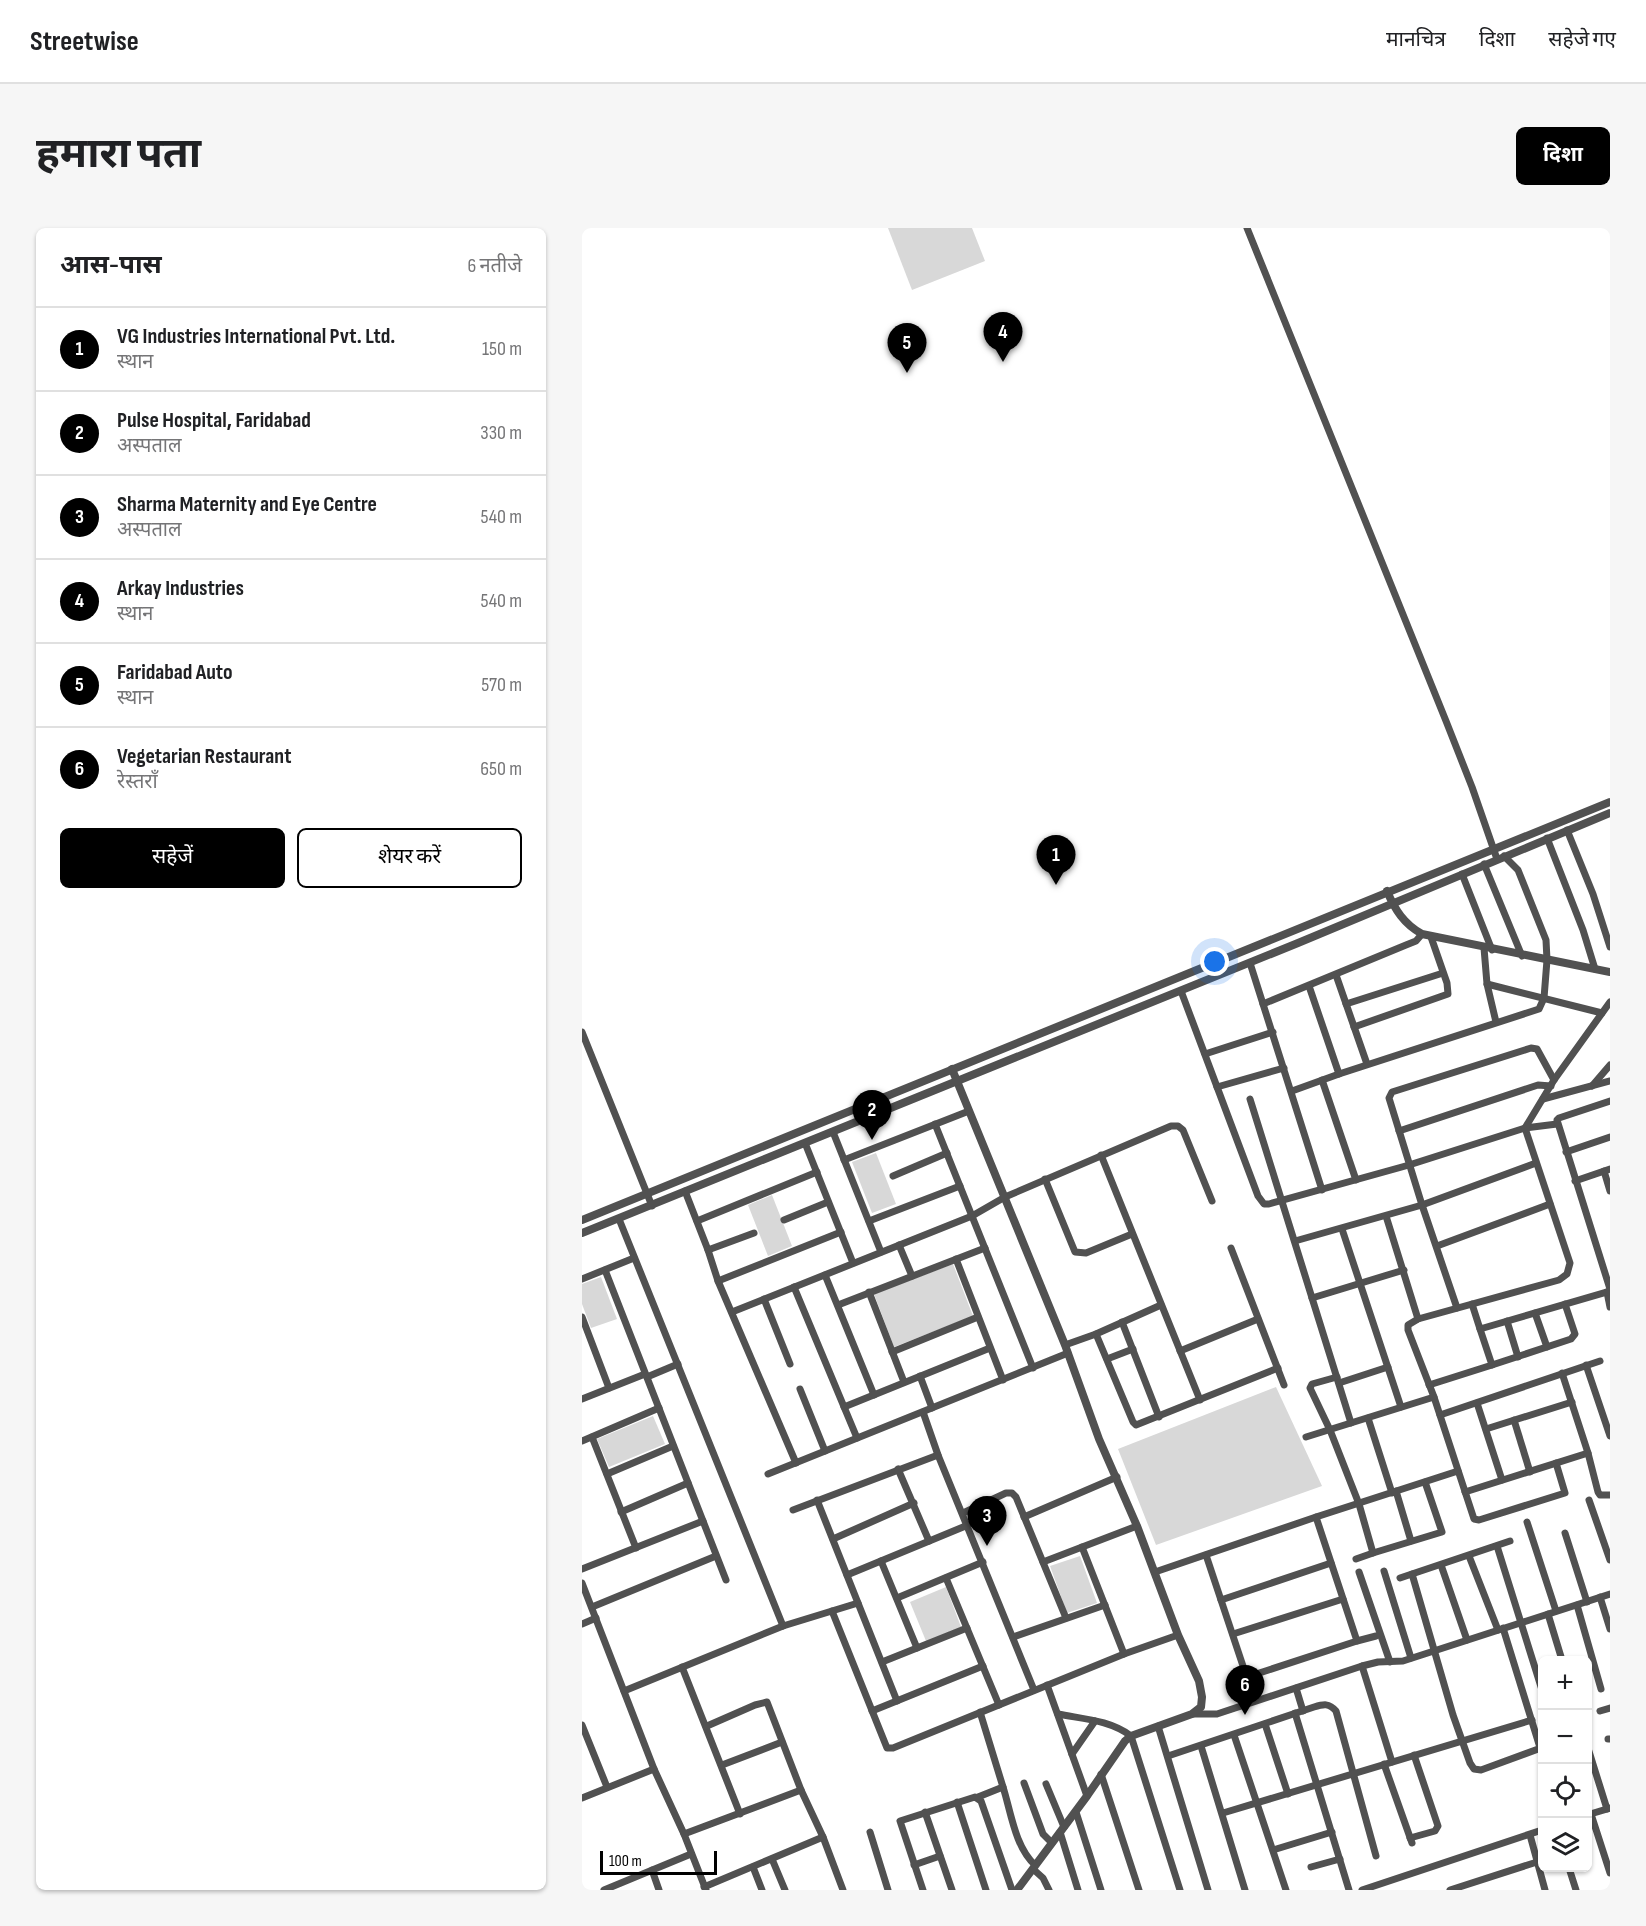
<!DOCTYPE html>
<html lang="hi">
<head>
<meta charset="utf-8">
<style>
	:root { --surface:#fff; --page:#f6f6f6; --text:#202124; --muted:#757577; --line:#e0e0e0; --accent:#000 }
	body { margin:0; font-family:"Sofia Sans Condensed","Noto Sans Devanagari",sans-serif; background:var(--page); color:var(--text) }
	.controls { position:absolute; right:18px; bottom:18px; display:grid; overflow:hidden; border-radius:9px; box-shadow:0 2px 4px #0004 }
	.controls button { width:54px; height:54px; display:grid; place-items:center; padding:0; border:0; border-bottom:2px solid var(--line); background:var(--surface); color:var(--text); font:30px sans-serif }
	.scale { position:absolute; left:18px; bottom:15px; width:117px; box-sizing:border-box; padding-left:6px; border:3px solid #000; border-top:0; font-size:16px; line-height:21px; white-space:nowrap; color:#000; -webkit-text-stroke:4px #fff; paint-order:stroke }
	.you { position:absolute; left:633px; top:734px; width:21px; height:21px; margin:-15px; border:4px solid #fff; border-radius:50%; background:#1a73e8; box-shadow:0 0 0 9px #1a73e833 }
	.badge { display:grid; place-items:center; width:39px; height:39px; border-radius:50%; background:var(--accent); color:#fff; font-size:20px; font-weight:700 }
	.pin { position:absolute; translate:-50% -50px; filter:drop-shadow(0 2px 3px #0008) }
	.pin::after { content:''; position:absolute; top:32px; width:21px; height:18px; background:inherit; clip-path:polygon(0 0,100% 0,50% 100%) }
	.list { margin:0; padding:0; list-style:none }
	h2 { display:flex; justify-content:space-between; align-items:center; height:78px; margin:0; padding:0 24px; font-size:26px }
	h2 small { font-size:20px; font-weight:400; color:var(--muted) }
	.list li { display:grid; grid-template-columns:39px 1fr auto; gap:18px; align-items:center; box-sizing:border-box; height:84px; padding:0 24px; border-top:2px solid var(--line) }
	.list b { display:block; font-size:22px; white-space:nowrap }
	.list p { margin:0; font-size:20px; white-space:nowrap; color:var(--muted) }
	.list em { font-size:20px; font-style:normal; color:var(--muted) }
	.actions { display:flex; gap:12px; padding:18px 24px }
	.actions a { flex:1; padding:14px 0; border:2px solid var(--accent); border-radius:9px; text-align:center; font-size:21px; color:var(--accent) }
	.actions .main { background:var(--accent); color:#fff }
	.icon { flex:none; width:33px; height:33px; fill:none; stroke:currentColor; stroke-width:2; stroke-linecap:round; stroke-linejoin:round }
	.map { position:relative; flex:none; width:1028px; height:1662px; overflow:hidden; border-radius:9px }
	header { display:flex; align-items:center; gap:36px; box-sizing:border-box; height:84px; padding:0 30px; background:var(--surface); border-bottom:2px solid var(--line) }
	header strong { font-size:28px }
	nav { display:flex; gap:33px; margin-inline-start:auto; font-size:21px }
	.intro { display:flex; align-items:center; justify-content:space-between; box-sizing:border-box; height:144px; padding:0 36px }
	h1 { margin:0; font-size:42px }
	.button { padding:15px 27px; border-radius:9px; background:var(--accent); color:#fff; font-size:21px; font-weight:700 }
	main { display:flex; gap:36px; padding:0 36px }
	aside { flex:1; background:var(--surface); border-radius:9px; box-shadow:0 2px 4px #0004 }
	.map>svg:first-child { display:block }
	.green { fill:#d8d8d8 }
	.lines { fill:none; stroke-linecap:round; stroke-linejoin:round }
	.minor { stroke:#515151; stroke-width:7 }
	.tertiary { stroke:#515151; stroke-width:8 }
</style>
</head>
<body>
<header>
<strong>Streetwise</strong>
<nav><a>मानचित्र</a><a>दिशा</a><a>सहेजे गए</a></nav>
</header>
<div class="intro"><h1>हमारा पता</h1><a class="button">दिशा</a></div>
<main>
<aside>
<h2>आस-पास<small>6 नतीजे</small></h2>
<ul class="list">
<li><span class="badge">1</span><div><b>VG Industries International Pvt. Ltd.</b><p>स्थान</p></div><em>150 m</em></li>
<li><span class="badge">2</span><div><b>Pulse Hospital, Faridabad</b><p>अस्पताल</p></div><em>330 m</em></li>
<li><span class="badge">3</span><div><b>Sharma Maternity and Eye Centre</b><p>अस्पताल</p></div><em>540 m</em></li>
<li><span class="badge">4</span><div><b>Arkay Industries</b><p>स्थान</p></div><em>540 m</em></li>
<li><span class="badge">5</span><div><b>Faridabad Auto</b><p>स्थान</p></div><em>570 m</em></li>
<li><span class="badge">6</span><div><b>Vegetarian Restaurant</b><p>रेस्तराँ</p></div><em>650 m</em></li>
</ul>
<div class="actions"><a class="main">सहेजें</a><a>शेयर करें</a></div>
</aside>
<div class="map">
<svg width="1028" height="1662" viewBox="0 0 1028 1662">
	<rect width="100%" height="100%" fill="#fff"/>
	<g class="green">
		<path d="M306,0H390L403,33L330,62Z"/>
		<path d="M294,925L314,976L290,985L270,934Z"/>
		<path d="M190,967L210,1018L186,1028L166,977Z"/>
		<path d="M371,1036L391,1088L312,1119L292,1066Z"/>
		<path d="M19,1049L35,1091L9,1100L0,1076V1056Z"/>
		<path d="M694,1159L740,1258L574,1317L536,1221Z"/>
		<path d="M71,1188L83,1216L27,1239L15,1211Z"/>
		<path d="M498,1328L515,1375L485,1385L468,1338Z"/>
		<path d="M364,1359L379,1399L344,1413L328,1374Z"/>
	</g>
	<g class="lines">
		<g class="minor">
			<path d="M665,0L864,493L890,559L915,631"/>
			<path d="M985,602L1011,666L1028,719"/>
			<path d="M965,610L1001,702L1013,741"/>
			<path d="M902,636L940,728"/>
			<path d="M880,646L910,722"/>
			<path d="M902,720L905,756L914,794"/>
			<path d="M668,735L740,962"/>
			<path d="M754,747L785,836"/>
			<path d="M905,756L1020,785"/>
			<path d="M599,763L676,968L682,976H687L827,937L943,900L975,896"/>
			<path d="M681,776L824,717L834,713L840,706"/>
			<path d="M764,776L861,745"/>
			<path d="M772,799L866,766L865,755L849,709"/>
			<path d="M0,804L70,978"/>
			<path d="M623,826L691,804"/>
			<path d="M757,846L957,781L962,770L965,732L964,712L936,642L922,628"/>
			<path d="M740,852L774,952"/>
			<path d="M1010,858L1028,837"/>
			<path d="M635,859L702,840"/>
			<path d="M710,863L757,846L727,758"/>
			<path d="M668,871L769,1195"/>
			<path d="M961,871L1028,853"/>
			<path d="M1028,873L977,890L975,892L1028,1061"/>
			<path d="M353,896L451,1140"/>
			<path d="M817,903L956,857L969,858"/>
			<path d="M251,904L299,1024"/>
			<path d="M223,915L271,1035"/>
			<path d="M984,924L1028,909"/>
			<path d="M519,927L618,1172"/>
			<path d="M262,932L387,883"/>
			<path d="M1022,943L1028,963"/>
			<path d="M311,948L365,925"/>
			<path d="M463,951L493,1024L504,1025L550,1006"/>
			<path d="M993,953L1028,941"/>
			<path d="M103,963L126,1022L136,1053L214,1235"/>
			<path d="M804,988L836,1091"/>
			<path d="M37,991L201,1398"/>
			<path d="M202,992L246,974"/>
			<path d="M115,993L235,944"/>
			<path d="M287,993L378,958"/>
			<path d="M760,1001L819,1179"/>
			<path d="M713,1013L840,977L954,935"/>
			<path d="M317,1017L330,1048"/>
			<path d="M855,1018L968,976"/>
			<path d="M649,1020L702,1157"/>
			<path d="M126,1022L172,1005"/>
			<path d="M374,1031L421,1152"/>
			<path d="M23,1042L144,1352"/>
			<path d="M243,1047L292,1167"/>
			<path d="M0,1051L52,1030"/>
			<path d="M136,1053L259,1004"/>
			<path d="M212,1059L275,1210"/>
			<path d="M287,1064L322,1154"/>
			<path d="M1025,1064L1028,1079"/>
			<path d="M730,1070L822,1042"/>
			<path d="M182,1071L208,1136"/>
			<path d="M890,1076L898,1101L1028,1063"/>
			<path d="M256,1077L403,1020"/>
			<path d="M579,1077L514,1106L551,1194L554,1197L696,1140"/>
			<path d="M875,1080L840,977L807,870L810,864L949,820L955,821L972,852"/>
			<path d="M150,1084L390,988L423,969L589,898H596L601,902L630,973"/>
			<path d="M953,1085L965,1119"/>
			<path d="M0,1089L27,1160"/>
			<path d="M925,1093L936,1129"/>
			<path d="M540,1094L577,1189"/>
			<path d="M483,1117L514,1106"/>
			<path d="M598,1123L676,1091"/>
			<path d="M310,1124L396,1089"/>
			<path d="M525,1131L551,1121"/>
			<path d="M910,1137L989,1111L993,1106L983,1076"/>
			<path d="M1004,1137L1028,1208"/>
			<path d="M980,1145L1006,1225L1016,1264L1018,1267H1028"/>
			<path d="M338,1148L350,1180"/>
			<path d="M65,1149L96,1136"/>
			<path d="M755,1149L730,1156L728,1160L748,1202L777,1276L791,1325L860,1304L843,1254"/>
			<path d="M757,1155L806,1139"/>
			<path d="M847,1157L910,1137L898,1101"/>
			<path d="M218,1161L243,1223"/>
			<path d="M0,1171L63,1146"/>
			<path d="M895,1175L920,1252"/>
			<path d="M262,1179L408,1120"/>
			<path d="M341,1184L356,1227L452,1462"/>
			<path d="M858,1187L1018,1133"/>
			<path d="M786,1190L810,1265"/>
			<path d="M932,1192L948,1244"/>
			<path d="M904,1201L990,1174"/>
			<path d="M10,1209L54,1320"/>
			<path d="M724,1209L852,1169"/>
			<path d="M0,1213L77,1180"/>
			<path d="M974,1235L983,1265L897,1292L892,1291L852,1169L826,1102V1097L836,1091L977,1052L985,1046L988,1035L943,900L972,852L1028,774"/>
			<path d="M316,1241L347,1313"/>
			<path d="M25,1246L91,1218"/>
			<path d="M186,1246L486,1125"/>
			<path d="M814,1263L829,1313"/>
			<path d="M883,1264L1006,1225"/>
			<path d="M235,1272L315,1473"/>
			<path d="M1007,1272L1028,1332"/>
			<path d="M211,1282L356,1227"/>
			<path d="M39,1284L106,1255"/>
			<path d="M381,1285L424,1265H430L434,1269L484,1390"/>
			<path d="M442,1289L535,1249"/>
			<path d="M945,1294L974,1383"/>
			<path d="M983,1305L1005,1374"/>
			<path d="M251,1311L332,1275"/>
			<path d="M915,1318L960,1462"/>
			<path d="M500,1319L542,1426"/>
			<path d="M624,1327L671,1468"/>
			<path d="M887,1328L916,1402"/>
			<path d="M774,1331L791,1325"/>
			<path d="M299,1333L335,1420"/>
			<path d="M461,1334L555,1298"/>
			<path d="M859,1337L885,1412"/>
			<path d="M0,1341L121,1293"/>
			<path d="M802,1343L829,1430"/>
			<path d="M573,1344L734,1289L876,1243"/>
			<path d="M777,1344L808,1434"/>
			<path d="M830,1346L871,1487L888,1535L892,1541L899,1542L959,1520"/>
			<path d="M265,1347L386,1297"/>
			<path d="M364,1350L417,1477"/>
			<path d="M818,1350L928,1313"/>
			<path d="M0,1355L72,1541L102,1606L124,1662"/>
			<path d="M1018,1369L1028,1401"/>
			<path d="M315,1370L401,1334"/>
			<path d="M639,1372L749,1335"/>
			<path d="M995,1377L1019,1461"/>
			<path d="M10,1379L134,1328"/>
			<path d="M250,1383L305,1520H311L542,1426L596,1407"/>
			<path d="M966,1386L980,1432"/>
			<path d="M0,1396L14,1390"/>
			<path d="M921,1400L960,1526"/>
			<path d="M651,1406L761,1371"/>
			<path d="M431,1409L523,1377"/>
			<path d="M775,1413L794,1408"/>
			<path d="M300,1434L385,1400"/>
			<path d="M780,1438L810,1534"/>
			<path d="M100,1439L158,1586"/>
			<path d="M665,1449L775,1413L734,1289"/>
			<path d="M465,1457L505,1568"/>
			<path d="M714,1460L721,1483"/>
			<path d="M42,1463L201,1398L276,1375"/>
			<path d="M290,1483L401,1438"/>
			<path d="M1018,1483L1028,1480"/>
			<path d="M398,1484L421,1559"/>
			<path d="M713,1485L767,1662"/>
			<path d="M476,1486C501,1491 528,1492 549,1508L598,1662"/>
			<path d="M610,1486H635L780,1438L796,1434L821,1433L1028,1366"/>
			<path d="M683,1496L706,1566"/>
			<path d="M0,1497L25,1559"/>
			<path d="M125,1498L173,1477L185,1474L219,1562L241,1609L261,1662"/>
			<path d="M576,1498L626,1662"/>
			<path d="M652,1507L704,1662"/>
			<path d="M1026,1511H1028"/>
			<path d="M1005,1517L1025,1581"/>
			<path d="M619,1518L663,1662"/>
			<path d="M490,1526L513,1493"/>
			<path d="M586,1528L732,1479C742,1476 747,1475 754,1483L794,1628"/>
			<path d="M802,1536L830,1615"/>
			<path d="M140,1537L200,1514"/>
			<path d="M519,1546L557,1662"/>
			<path d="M442,1555L461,1606L470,1615"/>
			<path d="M464,1556L482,1599"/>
			<path d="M396,1569L421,1559C429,1584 433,1619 453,1637"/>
			<path d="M0,1570L72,1541"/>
			<path d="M375,1574L404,1662"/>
			<path d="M343,1584L370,1662"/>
			<path d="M494,1584L519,1662"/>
			<path d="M641,1585L950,1492"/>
			<path d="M1009,1586L1028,1645"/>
			<path d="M1005,1587L1028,1580"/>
			<path d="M288,1604L306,1662"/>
			<path d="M478,1604L496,1662"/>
			<path d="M102,1606L219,1562"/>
			<path d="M948,1607L963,1662"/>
			<path d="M828,1610L853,1603L856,1598L832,1527"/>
			<path d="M691,1622L750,1604"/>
			<path d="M190,1631L203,1662"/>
			<path d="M332,1637L358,1628"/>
			<path d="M171,1639L180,1662"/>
			<path d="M729,1639L758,1631"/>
			<path d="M987,1640L994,1662"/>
			<path d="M451,1641L461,1650L467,1662"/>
			<path d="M70,1642L77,1662"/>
			<path d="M122,1659L241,1609"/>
			<path d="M22,1662L109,1626"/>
			<path d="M341,1662L318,1593L393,1569L399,1573L430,1662"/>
			<path d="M780,1662L960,1602"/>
			<path d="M868,1662L955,1634"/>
		</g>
		<g class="tertiary">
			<path d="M805,663C813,682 822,696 840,706L1028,744"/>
			<path d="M370,841L483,1117L517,1211L555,1298L596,1407L617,1453L620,1469L619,1479L610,1486L549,1508L543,1513L505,1568L435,1662"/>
			<path d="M0,992L1028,574"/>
			<path d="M0,1005L716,715L1028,585"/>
		</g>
	</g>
</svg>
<div class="controls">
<button>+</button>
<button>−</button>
<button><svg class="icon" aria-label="locate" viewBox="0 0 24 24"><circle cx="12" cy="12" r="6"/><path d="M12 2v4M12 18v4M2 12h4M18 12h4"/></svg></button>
<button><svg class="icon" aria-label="layers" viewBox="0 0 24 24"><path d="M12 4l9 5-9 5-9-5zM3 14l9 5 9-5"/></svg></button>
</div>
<div class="scale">100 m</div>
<div class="you"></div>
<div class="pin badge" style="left:474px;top:657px">1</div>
<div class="pin badge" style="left:290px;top:912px">2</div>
<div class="pin badge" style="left:405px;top:1318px">3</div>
<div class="pin badge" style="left:421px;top:134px">4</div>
<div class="pin badge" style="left:325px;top:145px">5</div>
<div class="pin badge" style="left:663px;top:1487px">6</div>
</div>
</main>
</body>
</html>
